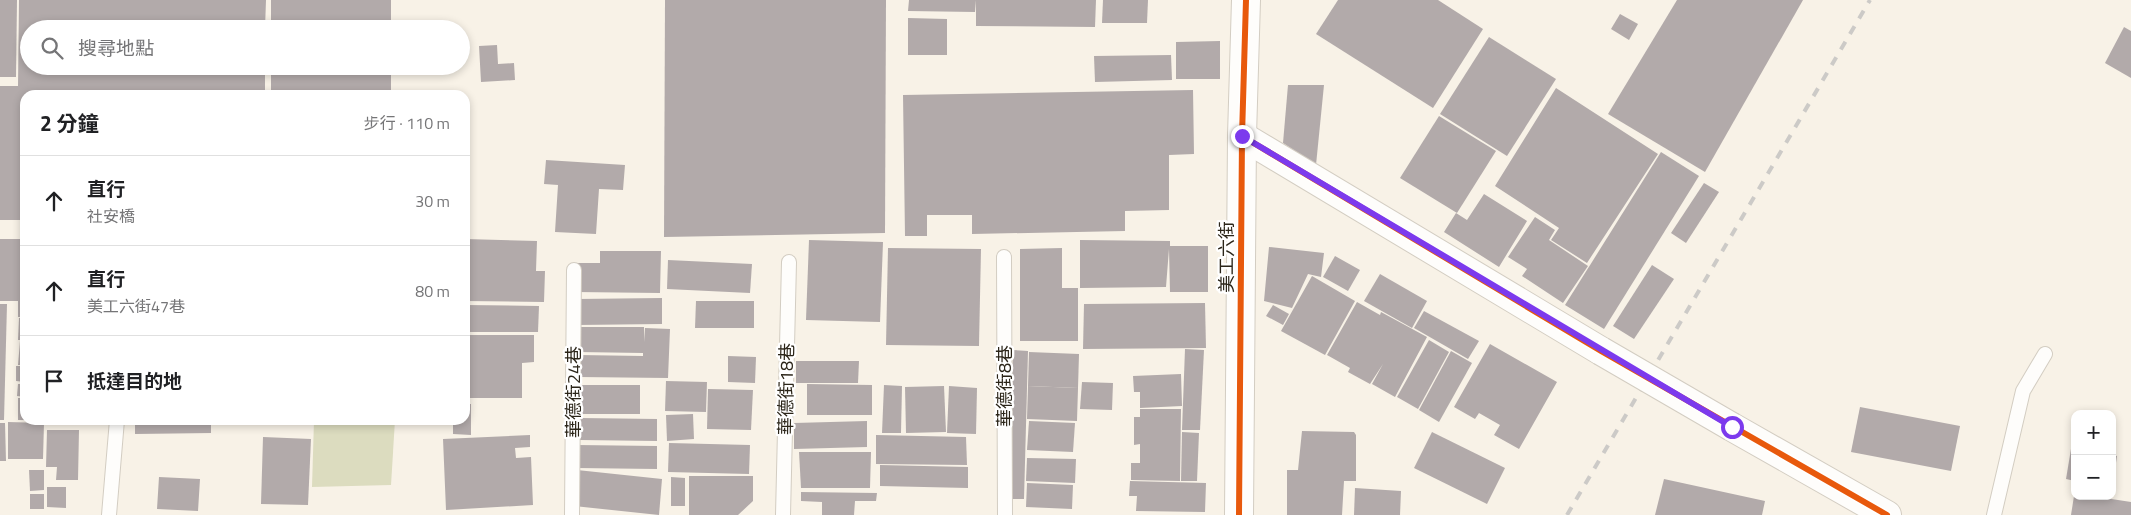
<!DOCTYPE html>
<html lang="zh-TW">
<head>
<meta charset="utf-8">
<style>
	:root { --surface:#fff; --page:#f2f2f2; --text:#202124; --muted:#757577; --line:#e0e0e0 }
	body { margin:0; font-family:"Titillium Web","Noto Sans TC",sans-serif; background:var(--page); color:var(--text) }
	.controls { position:absolute; right:15px; bottom:15px; display:grid; overflow:hidden; border-radius:10px; box-shadow:0 2px 8px #0003 }
	.controls button { width:45px; height:45px; display:grid; place-items:center; padding:0; border:0; border-bottom:1px solid var(--line); background:var(--surface); color:var(--text); font:25px sans-serif }
	.stop { position:absolute; width:15px; height:15px; margin:-11px; border:4px solid #7c3aed; border-radius:50%; background:#fff }
	.stop.end { background:#7c3aed; border-color:#fff; box-shadow:0 1px 5px #0008 }
	.list { margin:0; padding:0; list-style:none }
	h2 { display:flex; justify-content:space-between; align-items:center; height:65px; margin:0; padding:0 20px; font-size:21px }
	h2 small { font-size:16px; font-weight:400; color:var(--muted) }
	.list li { display:grid; grid-template-columns:32px 1fr auto; gap:15px; align-items:center; box-sizing:border-box; height:90px; padding:0 20px; border-top:1px solid var(--line) }
	.list b { display:block; font-size:19px; white-space:nowrap }
	.list p { margin:0; font-size:16px; white-space:nowrap; color:var(--muted) }
	.list em { font-size:16px; font-style:normal; color:var(--muted) }
	.icon { flex:none; width:28px; height:28px; fill:none; stroke:currentColor; stroke-width:2; stroke-linecap:round; stroke-linejoin:round }
	.map { position:relative; flex:none; width:2131px; height:515px; overflow:hidden }
	.search { position:absolute; background:var(--surface); box-shadow:0 2px 8px #0003; left:20px; top:20px; width:450px; height:55px; display:flex; align-items:center; gap:12px; box-sizing:border-box; padding:0 18px; border-radius:28px; color:var(--muted); font-size:19px }
	.panel { position:absolute; background:var(--surface); box-shadow:0 2px 8px #0003; left:20px; top:90px; width:450px; height:335px; border-radius:15px }
	.map>svg:first-child { display:block }
	.green { fill:#dcdcbf }
	.building { fill:#b2aaaa }
	.lines { fill:none; stroke-linecap:round; stroke-linejoin:round }
	.service-casing { stroke:#d3cdc2; stroke-width:16 }
	.minor-casing { stroke:#d3cdc2; stroke-width:30 }
	.service { stroke:#fefdfb; stroke-width:14 }
	.minor { stroke:#fefdfb; stroke-width:28 }
	.rail { stroke:#cccac7; stroke-width:4; stroke-dasharray:9 9; stroke-linecap:butt }
	.minor-bridge-casing { stroke:#d3cdc2; stroke-width:30; stroke-linecap:butt }
	.minor-bridge { stroke:#fefdfb; stroke-width:28 }
	.cycleway-casing { stroke:#fff; stroke-width:9 }
	.cycleway { stroke:#e8590c; stroke-width:6 }
	.route { stroke:#7c3aed; stroke-width:6 }
	.labels { text-anchor:middle; dominant-baseline:central; stroke-width:4.5; stroke-linejoin:round; paint-order:stroke }
	.street-label { font-size:18px; fill:#2b2519; stroke:#fff }
</style>
</head>
<body>
<div class="map">
<svg width="2131" height="515" viewBox="0 0 2131 515">
	<rect width="100%" height="100%" fill="#f8f2e7"/>
	<path class="green" d="M314,420H395L391,485L312,487Z"/>
	<g class="building">
		<path d="M0,0H17L16,77H0Z"/>
		<path d="M19,0H266L265,29H29V66H265V95H25V220H0V86H18Z"/>
		<rect x="271" y="0" width="120" height="29"/>
		<path d="M665,0H886L885,233L664,237Z"/>
		<path d="M909,0H976L975,12L908,11Z"/>
		<path d="M976,0H1096L1095,27L976,26Z"/>
		<path d="M1103,0H1148L1147,23H1102Z"/>
		<path d="M1338,0H1438L1483,29L1433,108L1316,34Z"/>
		<path d="M1677,0H1803L1705,172L1608,114Z"/>
		<path d="M1620,14L1638,24L1629,40L1611,29Z"/>
		<path d="M908,18L947,19V55H908Z"/>
		<path d="M2124,27L2131,31V78L2105,63Z"/>
		<path d="M1489,37L1556,79L1507,156L1440,114Z"/>
		<path d="M1220,41V79H1176V42Z"/>
		<path d="M497,45L498,64L514,63L515,80L481,82L479,46Z"/>
		<path d="M1171,55L1172,80L1095,82L1094,56Z"/>
		<rect x="271" y="66" width="120" height="29"/>
		<path d="M1288,85H1324L1316,165L1283,143Z"/>
		<path d="M1556,88L1658,154L1587,263L1551,240L1559,228L1495,186Z"/>
		<path d="M1193,90L1194,154L1169,155V210L1125,211V231L972,234V215H927V236H905L903,95Z"/>
		<path d="M1439,116L1496,151L1457,213L1400,178Z"/>
		<path d="M1661,152L1699,176L1604,329L1565,305Z"/>
		<path d="M546,160L625,165L623,190L599,189L596,234L555,232L558,185L544,184Z"/>
		<path d="M1704,183L1719,192L1686,243L1671,233Z"/>
		<path d="M1484,194L1527,221L1499,267L1444,232L1456,213L1467,220Z"/>
		<path d="M1535,217L1555,230L1549,240L1588,266L1563,303L1522,276L1527,269L1508,257Z"/>
		<path d="M0,239H25V317H18V301H0Z"/>
		<path d="M465,239L537,241L536,271H545L544,302L465,301Z"/>
		<path d="M809,240L883,242L880,322L806,320Z"/>
		<path d="M1080,240L1170,241V246H1208V292H1170L1169,249L1166,287L1080,288Z"/>
		<path d="M1269,247L1324,253L1321,277L1308,274L1292,308L1264,301Z"/>
		<path d="M888,248L981,249L979,346L886,345Z"/>
		<path d="M1062,248V288H1078V341H1020V249Z"/>
		<path d="M600,251H661L660,293L576,292L577,263H600Z"/>
		<path d="M1335,256L1360,270L1348,291L1323,277Z"/>
		<path d="M668,260L752,264L750,293L667,289Z"/>
		<path d="M1652,265L1674,279L1634,339L1613,326Z"/>
		<path d="M1380,274L1427,301L1412,328L1364,301Z"/>
		<path d="M1312,276L1355,301L1325,355L1281,331Z"/>
		<path d="M662,298V324L577,325V299Z"/>
		<path d="M696,301H754V328H695Z"/>
		<path d="M1357,302L1380,315L1381,312L1427,337L1395,397L1372,384L1383,364L1370,384L1348,372L1350,368L1327,355Z"/>
		<path d="M1205,303L1206,348L1083,349L1084,304Z"/>
		<path d="M0,304H7L4,420H0Z"/>
		<path d="M465,305L539,306L538,332H465Z"/>
		<path d="M1273,305L1289,314L1283,325L1266,316Z"/>
		<path d="M1424,311L1479,341L1468,359L1414,328Z"/>
		<path d="M19,318H25V340H18Z"/>
		<path d="M579,327H644V342L645,328L670,329L668,378L579,377V355L643,356V353L578,352Z"/>
		<path d="M465,335H534V362L522,363V398H465Z"/>
		<path d="M1429,340L1449,352L1418,409L1397,397Z"/>
		<path d="M20,341H25V365H18Z"/>
		<path d="M1490,344L1557,382L1519,449L1494,435L1500,425L1479,413L1475,419L1454,407Z"/>
		<path d="M1185,349L1204,350L1200,430H1182Z"/>
		<path d="M1013,350L1028,351L1024,499H1008Z"/>
		<path d="M1451,351L1472,363L1439,422L1419,410Z"/>
		<path d="M1029,352L1079,354L1078,388L1028,386Z"/>
		<path d="M728,356L756,357L755,383L728,382Z"/>
		<path d="M796,361H859L858,383H796Z"/>
		<path d="M16,366H25V382L16,381Z"/>
		<path d="M1181,374L1182,406L1140,408V392H1134L1133,376Z"/>
		<path d="M666,381L707,382L706,412L665,411Z"/>
		<path d="M1082,382L1113,383L1112,410L1080,409Z"/>
		<path d="M18,384H25V397L17,396Z"/>
		<path d="M807,384L872,385V415H807Z"/>
		<path d="M578,385H640V414H577Z"/>
		<path d="M884,385L902,386L901,433H882Z"/>
		<path d="M944,386L946,432L906,433L905,387Z"/>
		<path d="M949,386L977,388L976,434L947,433Z"/>
		<path d="M1028,386L1078,388L1077,421L1027,419Z"/>
		<path d="M708,389L753,390L751,430L707,429Z"/>
		<rect x="18" y="398" width="7" height="22"/>
		<path d="M465,404H471V435L453,434V420H465Z"/>
		<path d="M1860,407L1960,426L1951,471L1851,452Z"/>
		<path d="M1140,409H1181L1180,481L1131,480V463H1140V444L1134,445V417H1140Z"/>
		<path d="M693,414L694,439L667,441L666,415Z"/>
		<path d="M580,418L657,419V441L580,440Z"/>
		<rect x="68" y="420" width="26" height="4"/>
		<path d="M135,420H211V433L135,434Z"/>
		<path d="M867,421V447L794,449V423Z"/>
		<path d="M1029,421L1075,423L1073,452L1027,450Z"/>
		<path d="M8,422L44,423L43,459H8Z"/>
		<path d="M0,423H5L6,461H0Z"/>
		<path d="M47,430H79L78,480H56L57,467H46Z"/>
		<path d="M1302,431L1354,432L1356,435V481H1344L1342,515H1287V470H1298Z"/>
		<path d="M1182,432L1199,433L1197,481H1181Z"/>
		<path d="M1432,432L1505,468L1487,504L1414,468Z"/>
		<path d="M530,435V447L515,448L516,458L531,457L533,505L446,510L443,439Z"/>
		<path d="M876,435L966,437L967,465L876,464Z"/>
		<path d="M263,437L311,439L308,505L261,504Z"/>
		<path d="M669,443L750,445L749,474L668,472Z"/>
		<path d="M577,445L657,446V469L577,468Z"/>
		<path d="M2071,449L2075,450V481L2066,479Z"/>
		<path d="M799,452H871L870,488H801Z"/>
		<path d="M2112,455L2117,456L2113,483H2112Z"/>
		<path d="M1027,458L1076,459L1075,483L1026,481Z"/>
		<path d="M880,465L968,467V488L880,486Z"/>
		<path d="M29,470H44V490L30,491Z"/>
		<path d="M577,470L662,479L659,515L574,506Z"/>
		<path d="M689,476H753V501L738,515H689Z"/>
		<path d="M159,477L200,479L198,511L157,509Z"/>
		<path d="M671,477L685,478V506H671Z"/>
		<path d="M1664,479L1765,501L1762,515H1655Z"/>
		<path d="M1130,481L1206,483L1205,512L1136,511L1137,496H1129Z"/>
		<path d="M1027,483L1073,485L1072,509L1026,507Z"/>
		<path d="M47,487H66V508L47,507Z"/>
		<path d="M1355,488L1401,491L1400,515H1354Z"/>
		<path d="M801,492L877,493L876,501H855L854,515H822V502L801,501Z"/>
		<rect x="30" y="494" width="14" height="15"/>
		<path d="M2074,496H2092L2131,502V515H2071Z"/>
	</g>
	<g class="lines">
		<defs>
			<g id="service">
				<path d="M1004,257L1005,515"/>
				<path d="M109,515L117,420"/>
				<path d="M572,515L574,270"/>
				<path d="M783,515L789,262"/>
				<path d="M1994,515L2023,391L2045,354"/>
			</g>
			<g id="minor">
				<path d="M1242,136L1601,351"/>
				<path d="M1732,427L1887,515"/>
				<path d="M1239,515L1242,136L1246,0"/>
			</g>
		</defs>
		<use href="#service" class="service-casing"/>
		<use href="#minor" class="minor-casing"/>
		<use href="#service" class="service"/>
		<use href="#minor" class="minor"/>
		<path class="rail" d="M1567,515L1870,0"/>
		<defs>
			<path id="minor-bridge" d="M1601,351L1732,427"/>
		</defs>
		<use href="#minor-bridge" class="minor-bridge-casing"/>
		<use href="#minor-bridge" class="minor-bridge"/>
		<defs>
			<g id="cycleway">
				<path d="M1242,136L1601,351L1887,515"/>
				<path d="M1239,515L1242,136L1246,0"/>
			</g>
		</defs>
		<use href="#cycleway" class="cycleway-casing"/>
		<use href="#cycleway" class="cycleway"/>
	</g>
	<g class="lines">
		<path class="route" d="M1242,136L1732,427"/>
	</g>
	<g class="labels">
		<g class="street-label">
			<text transform="translate(1226 257) rotate(-90)">美工六街</text>
			<text transform="translate(1004 386) rotate(-90)">華德街8巷</text>
			<text transform="translate(786 389) rotate(-89)">華德街18巷</text>
			<text transform="translate(573 392) rotate(-90)">華德街24巷</text>
		</g>
	</g>
</svg>
<div class="controls">
<button>+</button>
<button>−</button>
</div>
<div class="stop" style="left:1732px;top:427px"></div>
<div class="stop end" style="left:1242px;top:136px"></div>
<div class="search"><svg class="icon" aria-label="search" viewBox="0 0 24 24"><circle cx="10" cy="10" r="6"/><path d="M15 15l6 6"/></svg>搜尋地點</div>
<section class="panel">
<h2>2 分鐘<small>步行 · 110 m</small></h2>
<ul class="list">
<li><svg class="icon" aria-label="ahead" viewBox="0 0 24 24"><path d="M12 20V5M6 11l6-6 6 6"/></svg><div><b>直行</b><p>社安橋</p></div><em>30 m</em></li>
<li><svg class="icon" aria-label="ahead" viewBox="0 0 24 24"><path d="M12 20V5M6 11l6-6 6 6"/></svg><div><b>直行</b><p>美工六街47巷</p></div><em>80 m</em></li>
<li><svg class="icon" aria-label="arrive" viewBox="0 0 24 24"><path d="M6 21V4h12l-3 4 3 4H6"/></svg><div><b>抵達目的地</b></div></li>
</ul>
</section>
</div>
</body>
</html>
